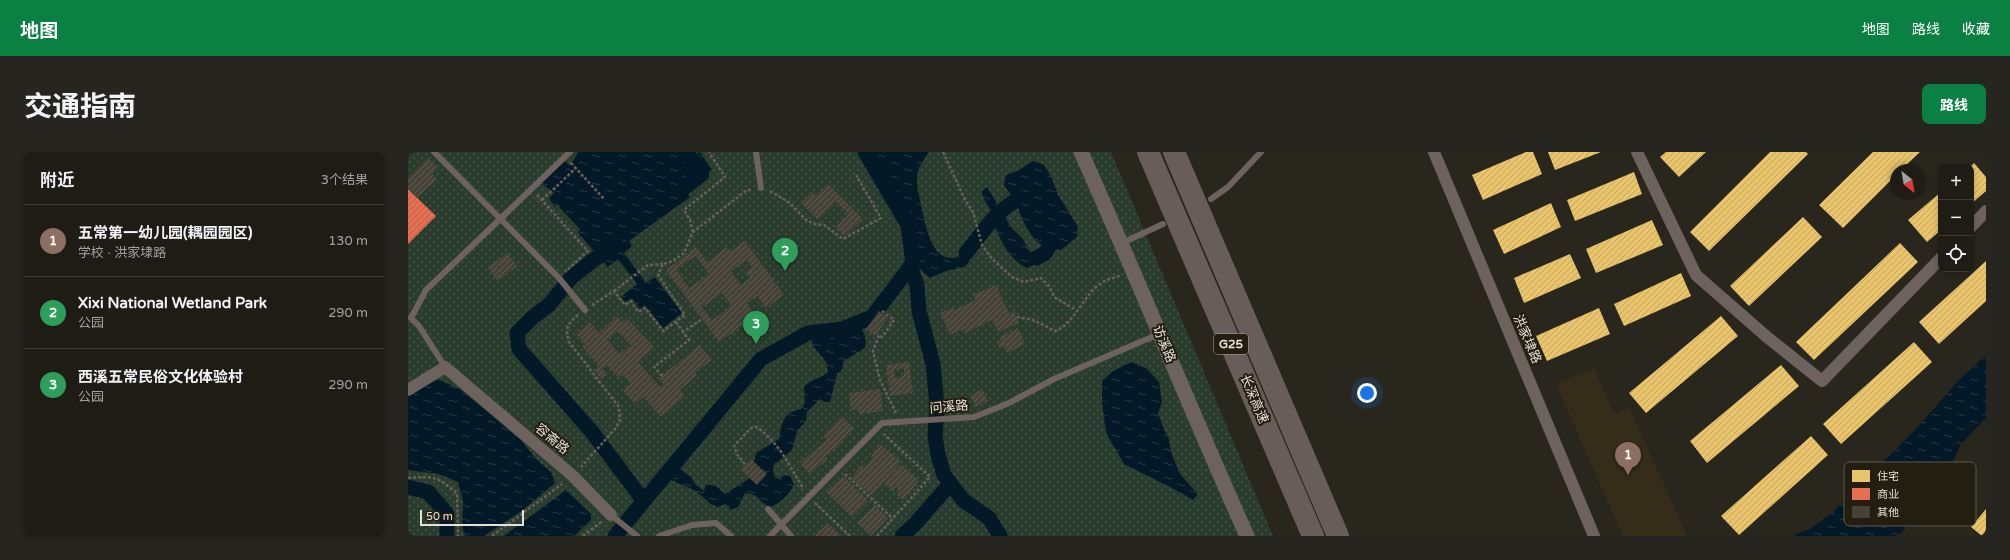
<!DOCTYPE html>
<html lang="zh">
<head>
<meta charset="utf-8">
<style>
	:root { --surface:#1f1c16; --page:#27251f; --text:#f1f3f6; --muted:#a1a1a1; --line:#3c3a35; --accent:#0b8043 }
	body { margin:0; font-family:"Varela Round","Noto Sans SC",sans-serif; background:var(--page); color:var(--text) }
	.controls { position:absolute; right:12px; top:12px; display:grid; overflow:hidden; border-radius:8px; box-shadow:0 2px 6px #0003 }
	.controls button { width:36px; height:36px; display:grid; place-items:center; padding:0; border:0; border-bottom:1px solid var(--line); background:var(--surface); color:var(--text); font:20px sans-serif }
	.compass { position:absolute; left:1482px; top:12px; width:36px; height:36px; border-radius:50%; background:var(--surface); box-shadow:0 2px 6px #0003; rotate:149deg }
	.scale { position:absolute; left:12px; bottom:10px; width:104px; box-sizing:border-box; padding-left:4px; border:2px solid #e5e1d8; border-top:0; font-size:11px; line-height:14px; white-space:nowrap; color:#e5e1d8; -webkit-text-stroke:3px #241e10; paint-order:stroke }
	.you { position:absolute; left:959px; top:241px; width:14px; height:14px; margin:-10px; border:3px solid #fff; border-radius:50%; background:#1a73e8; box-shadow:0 0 0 6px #1a73e833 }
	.badge { display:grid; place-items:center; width:26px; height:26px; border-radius:50%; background:var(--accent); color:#fff; font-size:13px; font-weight:700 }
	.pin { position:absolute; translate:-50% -33px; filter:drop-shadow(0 1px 2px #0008) }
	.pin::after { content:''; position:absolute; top:21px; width:14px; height:12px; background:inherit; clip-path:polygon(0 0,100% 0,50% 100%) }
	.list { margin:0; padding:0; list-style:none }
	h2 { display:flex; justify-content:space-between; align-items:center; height:52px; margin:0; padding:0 16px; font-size:17px }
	h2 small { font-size:13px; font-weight:400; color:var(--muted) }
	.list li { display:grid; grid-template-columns:26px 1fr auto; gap:12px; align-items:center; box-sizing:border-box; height:72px; padding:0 16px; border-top:1px solid var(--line) }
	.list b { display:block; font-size:15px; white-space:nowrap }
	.list p { margin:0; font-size:13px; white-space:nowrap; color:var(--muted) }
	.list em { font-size:13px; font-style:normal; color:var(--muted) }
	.icon { flex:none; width:22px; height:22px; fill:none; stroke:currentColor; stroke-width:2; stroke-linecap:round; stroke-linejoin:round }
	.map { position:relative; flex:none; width:1578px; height:384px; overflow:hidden; border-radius:8px }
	header { display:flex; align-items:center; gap:24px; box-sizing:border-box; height:56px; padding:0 20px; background:var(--accent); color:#fff }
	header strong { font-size:19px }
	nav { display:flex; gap:22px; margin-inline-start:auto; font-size:14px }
	.intro { display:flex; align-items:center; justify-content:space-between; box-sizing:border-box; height:96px; padding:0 24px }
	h1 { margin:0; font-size:28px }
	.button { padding:10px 18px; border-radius:8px; background:var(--accent); color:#fff; font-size:14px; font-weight:700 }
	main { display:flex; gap:24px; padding:0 24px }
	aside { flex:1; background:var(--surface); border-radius:8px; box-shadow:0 2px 6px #0003 }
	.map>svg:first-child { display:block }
	.built { fill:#352d1a }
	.park { fill:url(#park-dots) }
	.water { fill:url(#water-ripples) }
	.homes { fill:url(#homes-hatch) }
	.shops { fill:url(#shops-hatch) }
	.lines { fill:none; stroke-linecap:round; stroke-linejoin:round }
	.canal { stroke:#041927; stroke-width:15 }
	.building { fill:url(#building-hatch); fill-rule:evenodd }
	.path { stroke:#685f5c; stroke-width:2.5; stroke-dasharray:3 2; stroke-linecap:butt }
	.service { stroke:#6e625f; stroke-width:6 }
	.minor { stroke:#6e625f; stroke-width:12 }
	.tertiary { stroke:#6e625f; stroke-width:15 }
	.motorway { stroke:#695d5a; stroke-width:22 }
	.labels { text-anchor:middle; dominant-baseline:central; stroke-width:4; stroke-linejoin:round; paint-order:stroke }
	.shield { fill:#241e10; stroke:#aba69c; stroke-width:1 }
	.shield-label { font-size:12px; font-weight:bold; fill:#e5e1d8 }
	.street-label { font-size:13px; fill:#e5e1d8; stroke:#241e10 }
	.key { fill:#241e10; stroke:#5e584c; stroke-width:1 }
	.key-label { font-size:11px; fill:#e5e1d8 }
</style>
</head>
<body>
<header>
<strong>地图</strong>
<nav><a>地图</a><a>路线</a><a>收藏</a></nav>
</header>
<div class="intro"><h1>交通指南</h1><a class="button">路线</a></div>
<main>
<aside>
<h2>附近<small>3个结果</small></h2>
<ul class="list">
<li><span class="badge" style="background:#8d6e63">1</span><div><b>五常第一幼儿园(耦园园区)</b><p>学校 · 洪家埭路</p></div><em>130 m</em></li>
<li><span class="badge" style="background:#2e9e5b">2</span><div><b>Xixi National Wetland Park</b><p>公园</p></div><em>290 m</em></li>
<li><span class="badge" style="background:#2e9e5b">3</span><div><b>西溪五常民俗文化体验村</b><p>公园</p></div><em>290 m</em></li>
</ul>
</aside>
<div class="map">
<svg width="1578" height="384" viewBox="0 0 1578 384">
	<defs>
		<pattern id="park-dots" width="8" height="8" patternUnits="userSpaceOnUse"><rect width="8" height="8" fill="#293c2d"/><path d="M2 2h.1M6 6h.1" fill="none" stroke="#48584b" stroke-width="1.8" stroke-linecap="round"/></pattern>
		<pattern id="water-ripples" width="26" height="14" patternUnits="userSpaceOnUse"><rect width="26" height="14" fill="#041927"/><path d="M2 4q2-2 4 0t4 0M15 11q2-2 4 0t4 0" fill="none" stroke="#283a46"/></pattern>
		<pattern id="homes-hatch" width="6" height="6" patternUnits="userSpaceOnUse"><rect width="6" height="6" fill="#e9c46a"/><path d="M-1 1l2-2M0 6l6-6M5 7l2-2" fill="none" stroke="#c0a460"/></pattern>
		<pattern id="shops-hatch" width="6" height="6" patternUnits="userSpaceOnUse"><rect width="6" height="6" fill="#e76f51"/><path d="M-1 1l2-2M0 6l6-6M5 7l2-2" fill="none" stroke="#b6624c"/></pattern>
		<pattern id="building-hatch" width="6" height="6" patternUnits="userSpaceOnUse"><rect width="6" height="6" fill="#464238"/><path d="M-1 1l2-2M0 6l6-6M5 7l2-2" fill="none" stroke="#615d54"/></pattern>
	</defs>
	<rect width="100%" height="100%" fill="#29261e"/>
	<path class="built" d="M1186,216L1206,262L1221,255L1279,384H1215L1148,232Z"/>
	<path class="park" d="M0,0H703L865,384H0Z"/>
	<g class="water">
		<path d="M170,0H284L286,3L292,0L304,18L294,22L290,27L292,33L279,41L282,45L221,89L224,94L216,101L238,131L247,125L274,161L255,176L237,153L232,157L224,146L217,150L213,145L229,132L210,107L200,115L170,81L172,77L149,53L147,55L141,46L146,41L133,31L156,8L162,14Z"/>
		<path d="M457,0H521C517,6 512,13 510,19C507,31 512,46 514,58C519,80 527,120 558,101L562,105L561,110L556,115L538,119L522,126L505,111L500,73Z"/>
		<path d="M625,9L636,13L644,26L650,43L670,75L669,85L653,98L640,97L627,88L617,73L607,49L596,33L598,23L609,19Z"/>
		<path d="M579,35L603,75L615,87L620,97L632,110L619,116C602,108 592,89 586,71C585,67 584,62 583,59C579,50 575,50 574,39Z"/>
		<path d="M457,168L454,178L457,184L458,194C451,202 442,203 435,210L434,218L429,222L422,250H417L412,247L399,260L398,269L389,279L384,298L365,314L366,323L370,327L377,323L382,324L386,332C382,342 373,351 362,355C350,350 352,342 337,341L330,355L323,358L318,352L310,355L303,352L288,339L254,324L265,312L283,325L288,333L296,339L298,333H307L317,342L342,326L349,333L346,310L348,301L371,287C374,270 375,260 393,257L397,250L396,235C403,227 412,227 420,220L418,210L405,194L403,181L434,177Z"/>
		<path d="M1578,203V266L1553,292L1531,340L1490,384H1384L1402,377L1424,361L1506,279L1552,227Z"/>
		<path d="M723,210L738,216L751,230L754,250L750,261L755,275L761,287L763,300L772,322L790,342L785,348L766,337L716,312L698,281L694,251V229L705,219Z"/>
		<path d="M30,227L53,238L113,288L128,307L143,320L147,331L115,358L76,384H57L54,374L55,349L50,330L31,322L0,318V244Z"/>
		<path d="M158,338L183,362V368L166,384H96Z"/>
	</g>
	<g class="homes">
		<path d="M1118,0H1125L1134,22L1075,48L1064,23Z"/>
		<path d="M1140,0H1193L1147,18Z"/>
		<path d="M1258,0H1298L1271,25L1252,5Z"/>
		<path d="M1362,0H1398L1400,2L1301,99L1282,80Z"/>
		<path d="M1465,0H1512L1493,18H1488V23L1435,76L1411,53Z"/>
		<path d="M1566,11L1578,25V39L1563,52L1562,15Z"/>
		<path d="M1226,20L1234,42L1167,69L1159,48Z"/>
		<path d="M1533,40V78L1519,90L1500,68Z"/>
		<path d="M1143,51L1153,75L1096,102L1085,78Z"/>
		<path d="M1395,65L1414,85L1341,154L1322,134Z"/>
		<path d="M1244,68L1255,93L1188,121L1178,97Z"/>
		<path d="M1492,91L1510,110L1406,208L1388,190Z"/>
		<path d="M1162,102L1173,126L1116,151L1106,126Z"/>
		<path d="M1578,109V149L1531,192L1511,170Z"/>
		<path d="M1273,121L1283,144L1216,174L1206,152Z"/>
		<path d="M1191,156L1202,182L1139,209L1128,184Z"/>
		<path d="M1313,164L1330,184L1238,261L1221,241Z"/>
		<path d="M1506,190L1524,210L1433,292L1415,272Z"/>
		<path d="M1373,213L1391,234L1299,311L1282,289Z"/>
		<path d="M1403,284L1420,303L1331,383L1313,364Z"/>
		<path d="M1578,357V384H1574L1563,375Z"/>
	</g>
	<path class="shops" d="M0,37L28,64L0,92Z"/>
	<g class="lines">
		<g class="canal">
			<path d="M274,38L294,22L278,0"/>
			<path d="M208,93L184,109L163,126L141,153L125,165L109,181L111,197L184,280L235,348"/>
			<path d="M558,101C572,84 587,60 607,49"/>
			<path d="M628,106L636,102L640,97"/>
			<path d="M502,114L509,133L511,159L525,212L529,253L527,284L530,303L536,323L555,348L581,366L592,384"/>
			<path d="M0,335L20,340L39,362V384"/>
			<path d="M207,384L353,207L400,181L434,177L464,165L505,111L500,73L457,0"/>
			<path d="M494,384L507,372L542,332"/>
		</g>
	</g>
	<g class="building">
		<path d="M20,6L30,16L24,22L29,27L9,46L0,37V26Z"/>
		<path d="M420,32L455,67L437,84L428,75L441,62L428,50L410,68L393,51L404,40L408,44Z"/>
		<path d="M337,89L376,143L358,156L349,144L339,151L347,163L341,167L342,168L311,190L258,118L288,95L299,110L319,95L322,99ZM288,104L301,122L281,136L268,117ZM339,108L344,115L338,120L342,126L333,133L323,119ZM314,141L324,154L304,168L294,155Z"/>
		<path d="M99,101L109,114L90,129L80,116Z"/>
		<path d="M588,133L601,161L606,159L611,171L590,180L584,168L557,181L555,177L542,183L532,161L545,155L546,158L567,148L565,143Z"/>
		<path d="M471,159L480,166L467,184L458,177Z"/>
		<path d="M209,164L214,170L219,166L246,195L230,210L252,235L256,232L251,226L292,193L304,208L287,221L289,223L272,238L277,244L253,265L235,245L227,252L215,238L223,231L215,223L211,226L199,213L194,217L199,222L193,227L186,218L191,214L174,194L177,192L168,182L182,170L191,181ZM209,179L223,194L211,202L199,187Z"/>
		<path d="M610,176L617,192L599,201L596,195L592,197L589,190L593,188L592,185Z"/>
		<path d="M501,210L505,241L482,244L478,213ZM496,216V224L487,226L486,218Z"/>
		<path d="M472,237L475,259L451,262L450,257L443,258L441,241Z"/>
		<path d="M574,237L580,249L568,255L562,244Z"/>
		<path d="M434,264L446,276L428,296L416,305L419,308L401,322L392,310L419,288L415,284Z"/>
		<path d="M472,292L493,310L464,344L443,326L454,313L457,316L465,306L463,304Z"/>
		<path d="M343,307L359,322L349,333L332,317Z"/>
		<path d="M493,312L511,329L495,348L488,342L492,338L488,335L485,339L476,331Z"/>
		<path d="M435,324L460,349L444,365L418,340Z"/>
		<path d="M467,353L480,366L463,384L449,371Z"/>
		<path d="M420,371L433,384H407Z"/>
	</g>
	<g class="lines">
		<g class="path">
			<path d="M535,0L557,48L565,60L574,93L584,107L604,125L616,130L633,126L641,134L646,145L668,158"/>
			<path d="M163,11L196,47"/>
			<path d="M362,39L382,51L397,67L406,72L416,73L435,87L473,66L448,23"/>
			<path d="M129,43L180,99L157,120"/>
			<path d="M134,48L168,16"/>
			<path d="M285,80L282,68L276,58L317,25L301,0"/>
			<path d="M206,139L240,113L255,112"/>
			<path d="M184,153L206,139L217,153L223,149L230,160L237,156L255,179L277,163L250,123L255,112L265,109L276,101L285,80L339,38H344"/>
			<path d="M474,159L486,168L474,185L471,183L465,199L472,228L488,261"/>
			<path d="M170,163C159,172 157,177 161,190L211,255L212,268L207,277L173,315"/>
			<path d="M609,165L625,168L647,179C666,173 676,141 695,130C700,127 707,126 713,123"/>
			<path d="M268,170L275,180"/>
			<path d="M254,224L246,215L281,188L275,180L294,167"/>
			<path d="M337,312L329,302L326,294L343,276L349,275C373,293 380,312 395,336L394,337"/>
			<path d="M437,322L484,366"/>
			<path d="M0,326C25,324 29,324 49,341L50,384"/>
			<path d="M407,351L442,384"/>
			<path d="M84,384L154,332"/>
			<path d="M175,384L193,370"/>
			<path d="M469,384L522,325L476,282"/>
		</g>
		<g class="service">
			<path d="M26,0L151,126L177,158"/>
			<path d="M348,0L353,36"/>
			<path d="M803,47L820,35L853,0"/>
			<path d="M714,91L755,72"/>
			<path d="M37,215L11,174L3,166L18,138L162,0"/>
			<path d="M360,357L383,384"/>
			<path d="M203,363L229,384"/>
			<path d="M251,384L284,373L308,371L323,384"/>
			<path d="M362,384L474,271L566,265L601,251L646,227L751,182"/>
		</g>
		<g class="minor">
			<path d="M1026,0L1186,384"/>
			<path d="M1229,0L1288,123L1359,185L1414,229L1533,106"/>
			<path d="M1563,75L1578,59"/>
			<path d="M0,238L37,215L165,324L203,363"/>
		</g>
		<path class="tertiary" d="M673,0C730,127 782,257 839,384"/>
		<g class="motorway">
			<path d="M740,0L905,384"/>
			<path d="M766,0L930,384"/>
		</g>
	</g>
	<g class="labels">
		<rect class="shield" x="806" y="182" width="34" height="20" rx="3"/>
		<g class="shield-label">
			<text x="823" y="192">G25</text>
		</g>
		<g class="street-label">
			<text transform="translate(1119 187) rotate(67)">洪家埭路</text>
			<text transform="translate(756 192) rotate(67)">访溪路</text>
			<text transform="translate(846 247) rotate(67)">长深高速</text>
			<text transform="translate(541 255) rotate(-5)">问溪路</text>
			<text transform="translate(144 287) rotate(40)">容斋路</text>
		</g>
	</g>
	<rect x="1436" y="310" width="132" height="64" rx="6" class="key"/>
	<rect x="1444" y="318" width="18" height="12" fill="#e9c46a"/>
	<rect x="1444" y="336" width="18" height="12" fill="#e76f51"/>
	<rect x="1444" y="354" width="18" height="12" fill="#464238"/>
	<g class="key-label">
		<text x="1469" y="328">住宅</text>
		<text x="1469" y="346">商业</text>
		<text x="1469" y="364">其他</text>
	</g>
</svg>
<div class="controls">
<button>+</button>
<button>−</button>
<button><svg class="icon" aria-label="locate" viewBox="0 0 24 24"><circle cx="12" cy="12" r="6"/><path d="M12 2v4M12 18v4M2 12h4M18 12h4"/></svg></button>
</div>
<svg class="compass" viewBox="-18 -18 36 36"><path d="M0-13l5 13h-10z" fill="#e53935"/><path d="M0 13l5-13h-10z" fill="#a1a1a1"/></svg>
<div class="scale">50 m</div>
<div class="you"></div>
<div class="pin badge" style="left:1220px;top:323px;background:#8d6e63">1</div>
<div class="pin badge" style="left:377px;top:119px;background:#2e9e5b">2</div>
<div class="pin badge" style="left:348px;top:192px;background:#2e9e5b">3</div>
</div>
</main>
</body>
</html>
